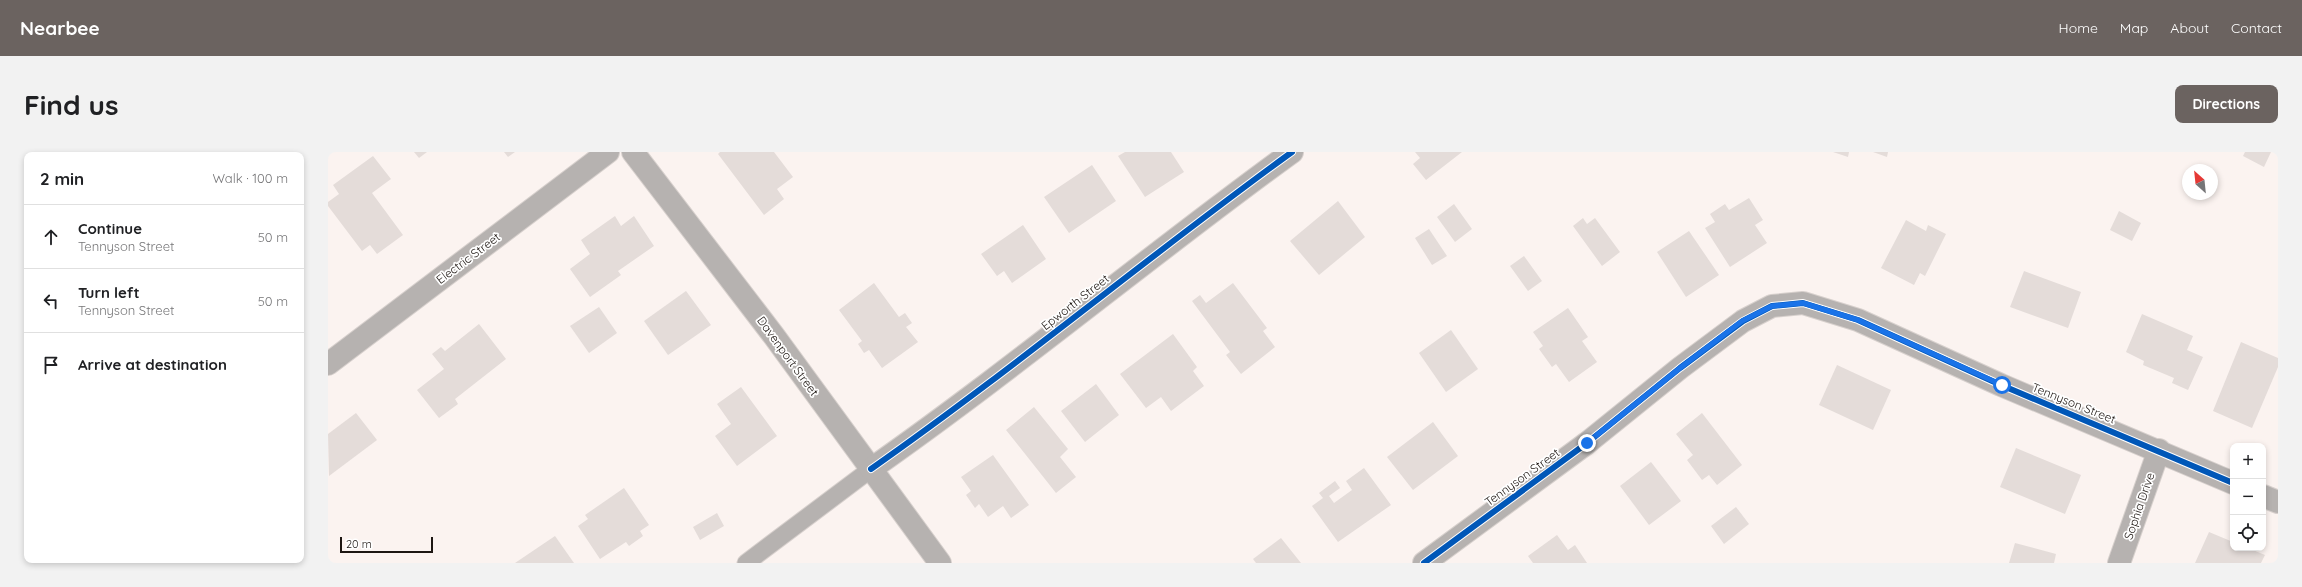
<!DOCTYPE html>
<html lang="en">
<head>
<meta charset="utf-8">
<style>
	:root { --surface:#fff; --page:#f2f2f2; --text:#202124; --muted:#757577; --line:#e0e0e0; --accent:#6b6360 }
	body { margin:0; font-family:Quicksand,sans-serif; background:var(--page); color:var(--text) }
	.controls { position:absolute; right:12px; bottom:12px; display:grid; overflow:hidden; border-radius:8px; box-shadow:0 2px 6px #0003 }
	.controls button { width:36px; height:36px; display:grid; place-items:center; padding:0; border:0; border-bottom:1px solid var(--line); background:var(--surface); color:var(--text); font:20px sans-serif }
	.compass { position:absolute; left:1854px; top:12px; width:36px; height:36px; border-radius:50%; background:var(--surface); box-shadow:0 2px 6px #0003; rotate:333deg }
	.scale { position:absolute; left:12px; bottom:10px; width:93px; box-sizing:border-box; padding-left:4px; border:2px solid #1d1612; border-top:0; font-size:11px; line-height:14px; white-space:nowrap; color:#1d1612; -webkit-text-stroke:3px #fff; paint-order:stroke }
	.stop { position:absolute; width:12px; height:12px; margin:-9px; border:3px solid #1a73e8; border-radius:50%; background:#fff }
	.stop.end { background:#1a73e8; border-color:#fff; box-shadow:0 1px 4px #0008 }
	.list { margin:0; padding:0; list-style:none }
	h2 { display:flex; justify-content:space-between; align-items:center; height:52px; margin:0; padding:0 16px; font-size:17px }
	h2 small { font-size:13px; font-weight:400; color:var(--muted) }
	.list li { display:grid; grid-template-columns:26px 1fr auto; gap:12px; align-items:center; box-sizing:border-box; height:64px; padding:0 16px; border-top:1px solid var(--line) }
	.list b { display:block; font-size:15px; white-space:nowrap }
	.list p { margin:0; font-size:13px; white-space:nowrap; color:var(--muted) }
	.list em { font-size:13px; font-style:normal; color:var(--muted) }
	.icon { flex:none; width:22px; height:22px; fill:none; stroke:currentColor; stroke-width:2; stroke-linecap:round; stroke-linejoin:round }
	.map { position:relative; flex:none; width:1950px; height:411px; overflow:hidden; border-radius:8px }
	header { display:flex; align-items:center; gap:24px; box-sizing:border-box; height:56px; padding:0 20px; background:var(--accent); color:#fff }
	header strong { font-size:19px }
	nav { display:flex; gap:22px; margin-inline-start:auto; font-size:14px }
	.intro { display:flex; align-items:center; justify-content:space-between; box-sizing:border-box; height:96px; padding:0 24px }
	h1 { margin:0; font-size:28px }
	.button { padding:10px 18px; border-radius:8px; background:var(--accent); color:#fff; font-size:14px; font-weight:700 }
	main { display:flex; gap:24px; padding:0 24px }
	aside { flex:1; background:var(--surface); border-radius:8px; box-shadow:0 2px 6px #0003 }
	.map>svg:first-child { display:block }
	.building { fill:#e4dcd9 }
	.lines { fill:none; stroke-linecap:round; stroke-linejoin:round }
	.lane-casing { stroke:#d7d0cd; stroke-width:19 }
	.street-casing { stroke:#d7d0cd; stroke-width:24 }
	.lane { stroke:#b6b2b0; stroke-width:17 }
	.street { stroke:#b6b2b0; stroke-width:22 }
	.cycleway-casing { stroke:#fff; stroke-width:8 }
	.cycleway { stroke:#0057b8; stroke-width:6 }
	.route { stroke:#1a73e8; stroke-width:5 }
	.labels { text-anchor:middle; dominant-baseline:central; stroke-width:3.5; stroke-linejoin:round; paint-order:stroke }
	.street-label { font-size:12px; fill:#1d1612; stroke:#fff }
</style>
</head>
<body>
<header>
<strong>Nearbee</strong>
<nav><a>Home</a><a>Map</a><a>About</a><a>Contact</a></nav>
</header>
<div class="intro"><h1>Find us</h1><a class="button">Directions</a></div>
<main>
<aside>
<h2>2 min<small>Walk · 100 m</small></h2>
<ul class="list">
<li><svg class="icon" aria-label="ahead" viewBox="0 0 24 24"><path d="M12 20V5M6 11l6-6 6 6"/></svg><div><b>Continue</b><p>Tennyson Street</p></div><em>50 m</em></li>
<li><svg class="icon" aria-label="left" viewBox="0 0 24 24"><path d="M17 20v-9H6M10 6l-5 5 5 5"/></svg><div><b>Turn left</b><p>Tennyson Street</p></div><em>50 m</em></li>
<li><svg class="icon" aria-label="arrive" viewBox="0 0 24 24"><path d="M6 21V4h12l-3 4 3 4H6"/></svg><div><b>Arrive at destination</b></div></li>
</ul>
</aside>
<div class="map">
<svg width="1950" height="411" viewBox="0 0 1950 411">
	<rect width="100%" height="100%" fill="#fbf3f0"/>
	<g class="building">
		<path d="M86,0H99L91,6Z"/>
		<path d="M176,0H187L180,5Z"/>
		<path d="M392,0H446L465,25L449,37L456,47L436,63L390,2Z"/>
		<path d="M797,0H843L856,20L817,45L790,4Z"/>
		<path d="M1087,0H1134L1098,28L1085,12L1092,6Z"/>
		<path d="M1505,0H1521L1520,5Z"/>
		<path d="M1545,0H1560L1559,5Z"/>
		<path d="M1917,0H1943L1936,15L1915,4Z"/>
		<path d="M45,4L63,27L44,41L75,83L49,102L42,93L34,99L0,54V50L11,42L5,33Z"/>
		<path d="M764,13L788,49L741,81L716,45Z"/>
		<path d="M1421,46L1435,68L1427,73L1439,91L1402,115L1377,76L1387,70L1382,62L1397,52L1401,58Z"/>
		<path d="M1010,49L1037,85L991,123L962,89Z"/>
		<path d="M1126,52L1144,77L1127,90L1109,65Z"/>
		<path d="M1791,59L1813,71L1804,89L1782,78Z"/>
		<path d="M287,64L293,74L306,64L326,94L290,119L293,123L262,145L242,117L262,102L253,88Z"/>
		<path d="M1255,66L1259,72L1267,66L1292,100L1274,114L1245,74Z"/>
		<path d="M1578,68L1598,79L1600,73L1618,82L1597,124L1592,121L1586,133L1553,116Z"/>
		<path d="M695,73L718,107L684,131L676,119L669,124L653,102Z"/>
		<path d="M1101,77L1119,104L1104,113L1087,86Z"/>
		<path d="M1361,79L1391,123L1358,145L1329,100Z"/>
		<path d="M1196,104L1214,129L1200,139L1182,114Z"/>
		<path d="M1696,119L1753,140L1740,176L1682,155Z"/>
		<path d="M546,131L571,165L577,161L584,171L578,175L590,190L554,216L541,198L536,201L530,192L534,189L511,158Z"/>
		<path d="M905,131L939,176L935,179L947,195L913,222L898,203L902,200L864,149L872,143L878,151Z"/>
		<path d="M358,139L383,173L340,203L316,169Z"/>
		<path d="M271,155L289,181L261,201L242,174Z"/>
		<path d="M1240,156L1260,185L1254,189L1269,210L1241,230L1228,212L1224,215L1211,197L1215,194L1205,180Z"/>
		<path d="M1814,162L1865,184L1859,198L1875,205L1860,238L1844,231L1846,226L1815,213L1816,209L1798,200Z"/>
		<path d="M151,172L178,207L127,247L130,252L111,266L89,238L116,217L104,202L113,195L117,199Z"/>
		<path d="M1123,178L1150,217L1118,240L1091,201Z"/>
		<path d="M845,182L869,215L865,219L876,234L843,259L833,245L818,256L792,222Z"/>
		<path d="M1913,190L1950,206V215L1924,276L1885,259Z"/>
		<path d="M1509,213L1563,238L1545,278L1491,253Z"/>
		<path d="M768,232L791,263L757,290L733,259Z"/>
		<path d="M413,235L449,284L409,314L387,284L403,272L389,252Z"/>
		<path d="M706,255L740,297L732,305L748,325L728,341L678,278Z"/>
		<path d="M28,261L49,288L1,324L0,282Z"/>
		<path d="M1374,261L1414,313L1389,333L1381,323L1374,328L1359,308L1365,303L1348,282Z"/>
		<path d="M1105,270L1130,304L1085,338L1059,305Z"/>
		<path d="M1688,296L1753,323L1737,362L1672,335Z"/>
		<path d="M665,303L701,353L683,366L675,354L660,365L651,352L647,356L638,343L643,339L633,325Z"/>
		<path d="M1323,310L1353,349L1321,373L1292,334Z"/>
		<path d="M1036,316L1063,353L1010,390L984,354L995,346L991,341L1007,329L1012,336L1001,344L1006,351L1024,338L1018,329Z"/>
		<path d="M296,336L321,373L312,379L315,384L301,394L298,390L272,407L250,374L260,367L257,363Z"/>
		<path d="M1408,355L1421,372L1396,392L1383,374Z"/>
		<path d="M389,361L396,374L372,388L365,375Z"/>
		<path d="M1881,380L1905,390V396H1920L1937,403L1933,411H1867Z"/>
		<path d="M1229,383L1240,398L1247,393L1259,411H1205L1200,404Z"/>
		<path d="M227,384L246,411H187Z"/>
		<path d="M953,386L973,411H928L925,407Z"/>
		<path d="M1687,391L1728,402L1726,411H1681Z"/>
	</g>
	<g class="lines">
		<defs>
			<path id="lane" d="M418,411L543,317"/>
			<g id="street">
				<path d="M305,0L446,184L612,411"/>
				<path d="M0,212L280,0"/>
				<path d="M543,317C687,216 822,103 964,0"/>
				<path d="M1935,344L1950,350"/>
				<path d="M1096,411L1259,291L1352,216L1415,169L1444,154L1475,151L1530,168L1673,233L1905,331"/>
				<path d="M1791,411L1831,298"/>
			</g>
		</defs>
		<use href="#lane" class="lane-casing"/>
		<use href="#street" class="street-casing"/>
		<use href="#lane" class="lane"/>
		<use href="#street" class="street"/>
		<defs>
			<g id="cycleway">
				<path d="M543,317C687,216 822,103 964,0"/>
				<path d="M1096,411L1259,291L1352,216L1415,169L1444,154L1475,151L1530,168L1673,233L1905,331"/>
			</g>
		</defs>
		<use href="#cycleway" class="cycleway-casing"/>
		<use href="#cycleway" class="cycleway"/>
	</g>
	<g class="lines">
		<path class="route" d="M1259,291L1352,216L1414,169L1444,154L1475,151L1530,168L1674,233"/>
	</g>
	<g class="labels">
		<g class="street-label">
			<text transform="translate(140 106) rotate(-37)">Electric Street</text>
			<text transform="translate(747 150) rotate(-38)">Epworth Street</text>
			<text transform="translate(460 204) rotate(54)">Davenport Street</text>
			<text transform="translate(1746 251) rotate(22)">Tennyson Street</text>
			<text transform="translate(1194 325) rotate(-36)">Tennyson Street</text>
			<text transform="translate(1811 354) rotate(-71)">Sophia Drive</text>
		</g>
	</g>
</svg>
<div class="controls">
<button>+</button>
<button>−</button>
<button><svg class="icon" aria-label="locate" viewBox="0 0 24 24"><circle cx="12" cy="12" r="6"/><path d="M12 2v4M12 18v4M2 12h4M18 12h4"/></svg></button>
</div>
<svg class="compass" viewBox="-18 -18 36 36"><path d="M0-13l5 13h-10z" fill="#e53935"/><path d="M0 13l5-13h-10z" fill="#757577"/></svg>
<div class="scale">20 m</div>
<div class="stop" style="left:1674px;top:233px"></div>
<div class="stop end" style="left:1259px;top:291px"></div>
</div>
</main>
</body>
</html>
